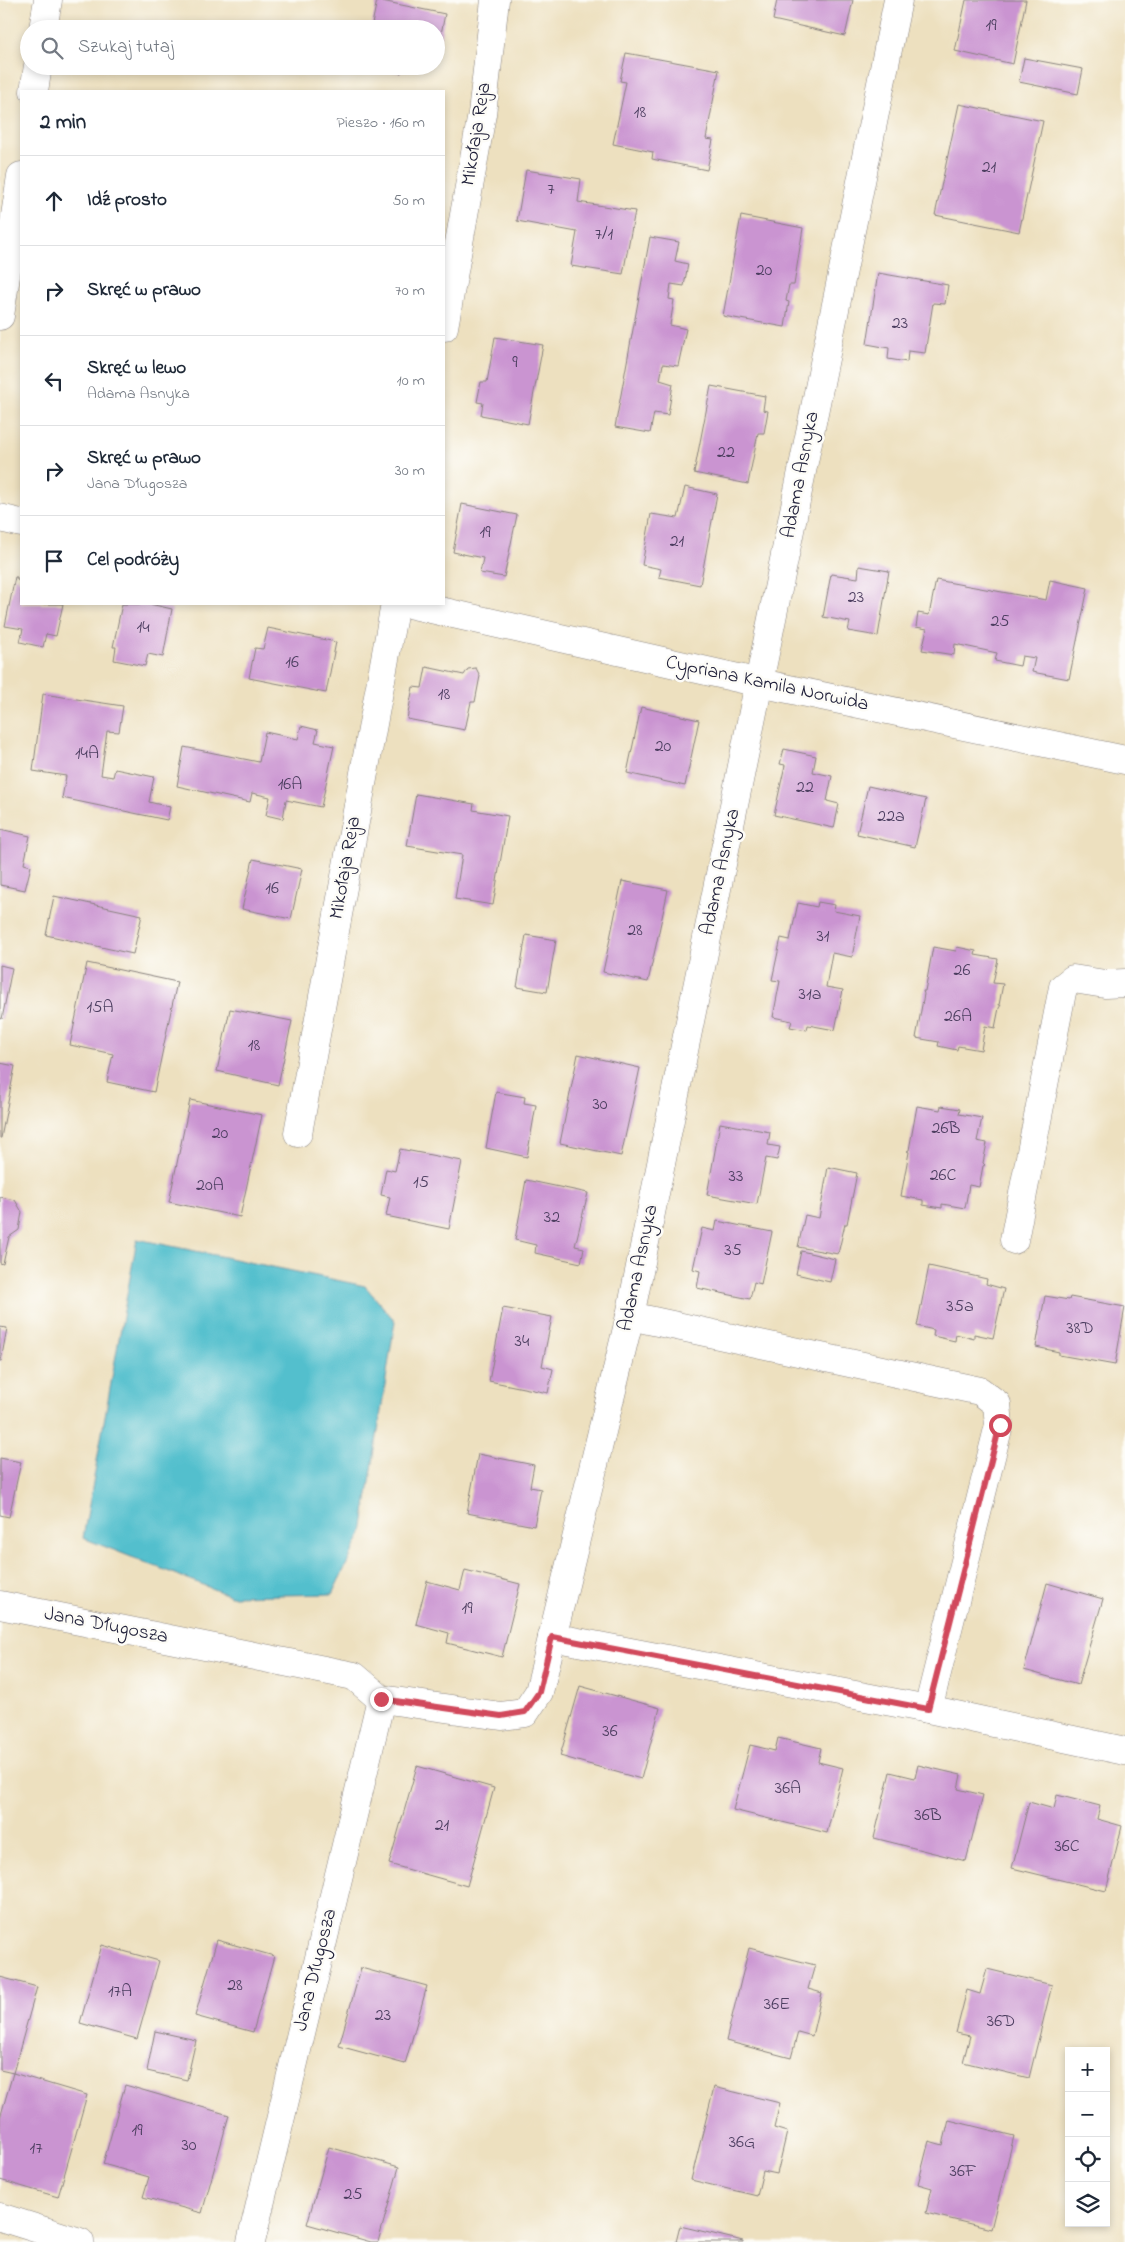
<!DOCTYPE html>
<html lang="pl">
<head>
<meta charset="utf-8">
<style>
	:root { --surface:#fff; --page:#f2f2f3; --text:#1f2937; --muted:#747a83; --line:#e0e1e3 }
	body { margin:0; font-family:"Indie Flower",sans-serif; background:var(--page); color:var(--text) }
	.controls { position:absolute; right:15px; bottom:15px; display:grid; overflow:hidden; border-radius:0px; box-shadow:0 2px 8px #0003 }
	.controls button { width:45px; height:45px; display:grid; place-items:center; padding:0; border:0; border-bottom:1px solid var(--line); background:var(--surface); color:var(--text); font:25px sans-serif }
	.stop { position:absolute; width:15px; height:15px; margin:-11px; border:4px solid #d1495b; border-radius:50%; background:#fff }
	.stop.end { background:#d1495b; border-color:#fff; box-shadow:0 1px 5px #0008 }
	.list { margin:0; padding:0; list-style:none }
	h2 { display:flex; justify-content:space-between; align-items:center; height:65px; margin:0; padding:0 20px; font-size:21px }
	h2 small { font-size:16px; font-weight:400; color:var(--muted) }
	.list li { display:grid; grid-template-columns:32px 1fr auto; gap:15px; align-items:center; box-sizing:border-box; height:90px; padding:0 20px; border-top:1px solid var(--line) }
	.list b { display:block; font-size:19px; white-space:nowrap }
	.list p { margin:0; font-size:16px; white-space:nowrap; color:var(--muted) }
	.list em { font-size:16px; font-style:normal; color:var(--muted) }
	.icon { flex:none; width:28px; height:28px; fill:none; stroke:currentColor; stroke-width:2; stroke-linecap:round; stroke-linejoin:round }
	.map { position:relative; flex:none; width:1125px; height:2242px; overflow:hidden }
	.search { position:absolute; background:var(--surface); box-shadow:0 2px 8px #0003; left:20px; top:20px; width:425px; height:55px; display:flex; align-items:center; gap:12px; box-sizing:border-box; padding:0 18px; border-radius:28px; color:var(--muted); font-size:19px }
	.panel { position:absolute; background:var(--surface); box-shadow:0 2px 8px #0003; left:20px; top:90px; width:425px; height:515px; border-radius:0px }
	.map>svg:first-child { display:block }
	.water { fill:#53bfcd; stroke:#3a7084 }
	.building { fill:#ca94d1 }
	.lines { fill:none; stroke-linecap:round; stroke-linejoin:round }
	.minor-casing { stroke:#88817d; stroke-width:29 }
	.minor { stroke:#fff; stroke-width:28 }
	.route { stroke:#d1495b; stroke-width:6 }
	.labels { text-anchor:middle; dominant-baseline:central; stroke-width:5; stroke-linejoin:round; paint-order:stroke }
	.number-label { font-size:18px; fill:#4c3e60 }
	.street-label { font-size:20px; fill:#22223b; stroke:#fdfcf7 }
</style>
</head>
<body>
<div class="map">
<svg width="1125" height="2242" viewBox="0 0 1125 2242">
	<rect width="100%" height="100%" fill="#fdfcf7"/>
	<filter id="ink" filterUnits="userSpaceOnUse"><feTurbulence type="fractalNoise" baseFrequency=".02" numOctaves="2"/><feDisplacementMap in="SourceGraphic" scale="10" xChannelSelector="R" yChannelSelector="G"/><feConvolveMatrix kernelMatrix="1 2 1 2 8 2 1 2 1" color-interpolation-filters="sRGB"/></filter>
	<filter id="wash" filterUnits="userSpaceOnUse"><feTurbulence type="fractalNoise" baseFrequency=".0096" numOctaves="4" result="noise"/><feDisplacementMap in="SourceGraphic" scale="20" xChannelSelector="R" yChannelSelector="G"/><feGaussianBlur stdDeviation="1.12" result="paint"/><feColorMatrix in="noise" values="0 0 0 0 0 0 0 0 0 0 0 0 0 0 0 0 0 1.4 0 .05"/><feComposite in="paint" operator="in"/></filter>
	<g filter="url(#wash)">
		<rect width="100%" height="100%" fill="#ede0bf"/>
		<path class="water" d="M137,1239L365,1286L395,1321L362,1533L332,1594L231,1596L83,1538Z"/>
		<g id="blocks">
			<g class="building">
				<path d="M377,0L445,14L437,54L436,29H371Z"/>
				<path d="M777,0H853L845,36L773,20Z"/>
				<path d="M966,0H1026L1013,64L955,51Z"/>
				<path d="M626,53L719,70L706,139L713,140L707,170L652,159L653,152L613,144L626,82L620,81Z"/>
				<path d="M1024,58L1083,69L1078,94L1019,82Z"/>
				<path d="M382,66H402L401,73L381,69Z"/>
				<path d="M959,104L1043,121L1019,232L935,215Z"/>
				<path d="M526,170L581,179L578,202L635,211L623,274L571,266L577,232L517,221Z"/>
				<path d="M741,216L803,228L794,285H789L786,301L789,302L785,327L723,316Z"/>
				<path d="M650,237L679,242L675,261L688,264L684,286L671,284L669,299L674,300L670,325L686,329L678,366L663,364L660,380L673,384L668,415L654,413L650,433L615,427Z"/>
				<path d="M878,273L948,285L945,304L933,303L925,353L908,351L907,362L888,359L889,348L867,344Z"/>
				<path d="M495,337L543,345L528,424L481,415L483,403L477,402L481,382H487Z"/>
				<path d="M711,386L765,396L763,410L768,411L764,433H758L748,484L694,473Z"/>
				<path d="M685,487L717,494L700,585L659,577L661,569L642,565L651,514L678,518Z"/>
				<path d="M462,504L517,515L504,577L480,573L483,558L453,552Z"/>
				<path d="M859,566L889,571L878,636L848,631L850,622L823,617L831,574L858,578Z"/>
				<path d="M15,577H17V580L21,581V604H63L56,636L46,634L43,647L20,642L23,629L5,626Z"/>
				<path d="M936,580L1046,600L1050,580L1088,588L1069,679L1032,672L1035,658L1022,656L1020,666L995,661L997,653L955,644L954,655L922,650L927,629L916,627L918,613L929,615Z"/>
				<path d="M122,604H150L172,609L163,657L148,654L145,666L114,660L116,647H113Z"/>
				<path d="M268,628L336,642L326,693L249,678L255,648L263,649Z"/>
				<path d="M426,667L464,675L468,669L476,668L480,676L475,702H471L465,730L407,719L413,687L422,688Z"/>
				<path d="M43,694L123,706L119,732L107,731L101,775L113,777L115,769L154,777L149,802L170,807L167,820L62,798L66,776L33,771Z"/>
				<path d="M641,707L699,720L685,786L627,773Z"/>
				<path d="M301,726L318,730L315,742L334,746L321,807L286,800L283,819L266,815L270,797L252,793L250,802L177,786L184,747L259,762L265,732L298,739Z"/>
				<path d="M784,749L816,756L813,772L832,776L827,801L839,804L834,828L774,815L785,765L780,764Z"/>
				<path d="M868,786L926,799L915,847L857,834Z"/>
				<path d="M416,794L474,804L473,810L508,816L493,905L455,899L462,855L407,846Z"/>
				<path d="M0,829L30,836L24,864L31,866L25,890L0,885Z"/>
				<path d="M253,859L302,869L291,919L242,909Z"/>
				<path d="M622,881L668,890L648,982L603,972Z"/>
				<path d="M54,896L142,915L133,954L46,935Z"/>
				<path d="M818,902L835,905L834,911L860,916L852,957L832,953L826,987L843,990L835,1030L808,1025L807,1030L790,1027L792,1021L773,1017L780,981L772,980L781,938L790,940L798,903L817,907Z"/>
				<path d="M526,935L556,940L547,992L517,987Z"/>
				<path d="M933,947L956,951L957,947L976,951L975,955L998,959L993,983L1003,984L999,1005H1001L999,1008L995,1028L985,1026L981,1050L958,1046L957,1050L938,1046L939,1042L916,1038L924,994L923,991H925Z"/>
				<path d="M87,963L177,982L154,1092L107,1082L113,1054L70,1045Z"/>
				<path d="M0,965L12,968L2,1019L0,1018Z"/>
				<path d="M230,1009L292,1021L278,1085L217,1071Z"/>
				<path d="M578,1054L640,1068L621,1156L560,1143Z"/>
				<path d="M0,1063L15,1066L1,1138H0Z"/>
				<path d="M496,1092L525,1097L524,1103L536,1105L527,1157L486,1148Z"/>
				<path d="M190,1100L262,1115L240,1217L169,1202Z"/>
				<path d="M917,1106L940,1110L941,1106L960,1109L959,1114L982,1118L977,1141L987,1143L983,1163L985,1165L983,1166L979,1187L969,1185L965,1208L942,1204V1208L923,1205V1200L901,1196L909,1152L907,1151L909,1150Z"/>
				<path d="M720,1123L770,1132L768,1145L780,1147L777,1160L766,1158L757,1204L707,1195Z"/>
				<path d="M400,1149L462,1161L449,1229L386,1216L390,1197L381,1195L386,1169L395,1171Z"/>
				<path d="M828,1167L857,1173L847,1224H845L838,1254L798,1247L805,1215L819,1218Z"/>
				<path d="M526,1180L588,1193L575,1246L584,1248L581,1263L535,1253L536,1245L515,1240Z"/>
				<path d="M0,1197L15,1200L22,1212L19,1230L9,1237L3,1264L0,1263Z"/>
				<path d="M717,1221L772,1232L761,1284L754,1282L750,1299L697,1288L700,1271L693,1269L702,1228L715,1231Z"/>
				<path d="M801,1251L835,1259L830,1282L796,1274Z"/>
				<path d="M929,1266L987,1279L986,1284L1004,1289L993,1338L974,1334V1339L956,1334L955,1341L933,1336L934,1330L917,1326Z"/>
				<path d="M1045,1296L1069,1300L1070,1297L1125,1307L1115,1365L1059,1355V1352L1036,1347Z"/>
				<path d="M503,1308L552,1317L542,1366L553,1369L548,1393L489,1381Z"/>
				<path d="M0,1327L7,1328L1,1361H0Z"/>
				<path d="M478,1454L534,1465L530,1487L541,1489L534,1526L467,1513Z"/>
				<path d="M0,1458L21,1462L9,1517L0,1515Z"/>
				<path d="M465,1570L520,1584L502,1657L447,1643L449,1633L416,1624L427,1581L460,1590Z"/>
				<path d="M1047,1583L1103,1599L1078,1685L1024,1670Z"/>
				<path d="M580,1686L660,1708L641,1779L560,1756Z"/>
				<path d="M778,1738L821,1748L818,1762L843,1768L827,1833L733,1810L750,1745L775,1751Z"/>
				<path d="M918,1765L961,1775L958,1789L983,1795L966,1861L874,1838L890,1772L915,1778Z"/>
				<path d="M417,1766L494,1788L467,1886L389,1864Z"/>
				<path d="M1057,1795L1100,1806L1097,1819L1122,1826L1106,1891L1012,1868L1029,1802L1054,1809Z"/>
				<path d="M217,1940L274,1956L253,2032L195,2016Z"/>
				<path d="M102,1945L159,1961L137,2039L80,2023Z"/>
				<path d="M749,1948L815,1965L808,1989L822,1993L812,2036L798,2032L791,2058L726,2041Z"/>
				<path d="M361,1968L427,1986L405,2064L339,2046Z"/>
				<path d="M987,1969L1052,1985L1029,2078L963,2062L970,2036L956,2033L967,1990L980,1994Z"/>
				<path d="M0,1977L37,1987L13,2073L87,2095L58,2197L0,2180V2118L13,2073L0,2070Z"/>
				<path d="M155,2031L196,2040L187,2080L147,2071Z"/>
				<path d="M125,2085L229,2115L202,2213L143,2197L149,2177L103,2164Z"/>
				<path d="M714,2087L780,2103L774,2128L787,2132L777,2174L763,2171L757,2196L691,2180Z"/>
				<path d="M949,2120L1014,2136L991,2229L926,2213L932,2188L918,2184L929,2141L943,2145Z"/>
				<path d="M329,2147L399,2167L378,2242H371L307,2224Z"/>
				<path d="M680,2226L743,2241V2242H676Z"/>
			</g>
		</g>
	</g>
	<g filter="url(#ink)">
		<use href="#blocks" fill-opacity="0" stroke="#88817d" stroke-width="1"/>
		<g class="lines">
			<defs>
				<g id="minor">
					<path d="M43,29L48,0"/>
					<path d="M34,91L38,66"/>
					<path d="M0,316L21,176"/>
					<path d="M444,327L482,114L495,0"/>
					<path d="M0,518L21,523"/>
					<path d="M409,604L760,683L1125,760"/>
					<path d="M298,1133L395,604"/>
					<path d="M1014,1240L1063,987L1073,979L1105,984L1125,983"/>
					<path d="M630,1316L980,1391L997,1404L999,1425L928,1709"/>
					<path d="M0,1605L354,1676L381,1699L501,1716L525,1713L539,1692L630,1316L898,0"/>
					<path d="M552,1637L928,1709L1125,1751"/>
					<path d="M0,2217L80,2242"/>
					<path d="M251,2242L381,1699"/>
				</g>
			</defs>
			<use href="#minor" class="minor-casing"/>
			<use href="#minor" class="minor"/>
		</g>
	</g>
	<g class="lines" filter="url(#ink)">
		<path class="route" d="M381,1699L501,1716L525,1712L539,1692L552,1637L928,1709L1000,1425"/>
	</g>
	<g class="labels">
		<g class="number-label">
			<text x="991" y="26">19</text>
			<text x="640" y="113">18</text>
			<text x="989" y="168">21</text>
			<text x="551" y="190">7</text>
			<text x="604" y="235">7/1</text>
			<text x="764" y="271">20</text>
			<text x="900" y="324">23</text>
			<text x="515" y="363">9</text>
			<text x="726" y="453">22</text>
			<text x="485" y="533">19</text>
			<text x="677" y="542">21</text>
			<text x="856" y="598">23</text>
			<text x="1000" y="622">25</text>
			<text x="143" y="628">14</text>
			<text x="292" y="663">16</text>
			<text x="444" y="695">18</text>
			<text x="663" y="747">20</text>
			<text x="87" y="754">14A</text>
			<text x="290" y="785">16A</text>
			<text x="805" y="788">22</text>
			<text x="891" y="817">22a</text>
			<text x="272" y="889">16</text>
			<text x="635" y="931">28</text>
			<text x="823" y="937">31</text>
			<text x="962" y="971">26</text>
			<text x="810" y="995">31a</text>
			<text x="100" y="1008">15A</text>
			<text x="958" y="1017">26A</text>
			<text x="254" y="1046">18</text>
			<text x="600" y="1105">30</text>
			<text x="946" y="1129">26B</text>
			<text x="220" y="1134">20</text>
			<text x="943" y="1176">26C</text>
			<text x="736" y="1177">33</text>
			<text x="421" y="1183">15</text>
			<text x="210" y="1186">20A</text>
			<text x="552" y="1218">32</text>
			<text x="733" y="1251">35</text>
			<text x="960" y="1307">35a</text>
			<text x="1080" y="1329">38D</text>
			<text x="522" y="1342">34</text>
			<text x="467" y="1609">19</text>
			<text x="610" y="1732">36</text>
			<text x="788" y="1789">36A</text>
			<text x="928" y="1816">36B</text>
			<text x="442" y="1826">21</text>
			<text x="1067" y="1847">36C</text>
			<text x="235" y="1986">28</text>
			<text x="120" y="1992">17A</text>
			<text x="777" y="2005">36E</text>
			<text x="383" y="2016">23</text>
			<text x="1001" y="2022">36D</text>
			<text x="137" y="2131">19</text>
			<text x="742" y="2143">36G</text>
			<text x="189" y="2146">30</text>
			<text x="36" y="2149">17</text>
			<text x="963" y="2172">36F</text>
			<text x="353" y="2195">25</text>
		</g>
		<g class="street-label">
			<text transform="translate(477 134) rotate(-81)">Mikołaja Reja</text>
			<text transform="translate(801 475) rotate(-79)">Adama Asnyka</text>
			<text transform="translate(767 684) rotate(12)">Cypriana Kamila Norwida</text>
			<text transform="translate(346 868) rotate(-80)">Mikołaja Reja</text>
			<text transform="translate(721 872) rotate(-78)">Adama Asnyka</text>
			<text transform="translate(639 1268) rotate(-78)">Adama Asnyka</text>
			<text transform="translate(106 1626) rotate(11)">Jana Długosza</text>
			<text transform="translate(316 1970) rotate(-76)">Jana Długosza</text>
		</g>
	</g>
</svg>
<div class="controls">
<button>+</button>
<button>−</button>
<button><svg class="icon" aria-label="locate" viewBox="0 0 24 24"><circle cx="12" cy="12" r="6"/><path d="M12 2v4M12 18v4M2 12h4M18 12h4"/></svg></button>
<button><svg class="icon" aria-label="layers" viewBox="0 0 24 24"><path d="M12 4l9 5-9 5-9-5zM3 14l9 5 9-5"/></svg></button>
</div>
<div class="stop" style="left:1000px;top:1425px"></div>
<div class="stop end" style="left:381px;top:1699px"></div>
<div class="search"><svg class="icon" aria-label="search" viewBox="0 0 24 24"><circle cx="10" cy="10" r="6"/><path d="M15 15l6 6"/></svg>Szukaj tutaj</div>
<section class="panel">
<h2>2 min<small>Pieszo · 160 m</small></h2>
<ul class="list">
<li><svg class="icon" aria-label="ahead" viewBox="0 0 24 24"><path d="M12 20V5M6 11l6-6 6 6"/></svg><div><b>Idź prosto</b></div><em>50 m</em></li>
<li><svg class="icon" aria-label="right" viewBox="0 0 24 24"><path d="M7 20v-9h11M14 6l5 5-5 5"/></svg><div><b>Skręć w prawo</b></div><em>70 m</em></li>
<li><svg class="icon" aria-label="left" viewBox="0 0 24 24"><path d="M17 20v-9H6M10 6l-5 5 5 5"/></svg><div><b>Skręć w lewo</b><p>Adama Asnyka</p></div><em>10 m</em></li>
<li><svg class="icon" aria-label="right" viewBox="0 0 24 24"><path d="M7 20v-9h11M14 6l5 5-5 5"/></svg><div><b>Skręć w prawo</b><p>Jana Długosza</p></div><em>30 m</em></li>
<li><svg class="icon" aria-label="arrive" viewBox="0 0 24 24"><path d="M6 21V4h12l-3 4 3 4H6"/></svg><div><b>Cel podróży</b></div></li>
</ul>
</section>
</div>
</body>
</html>
